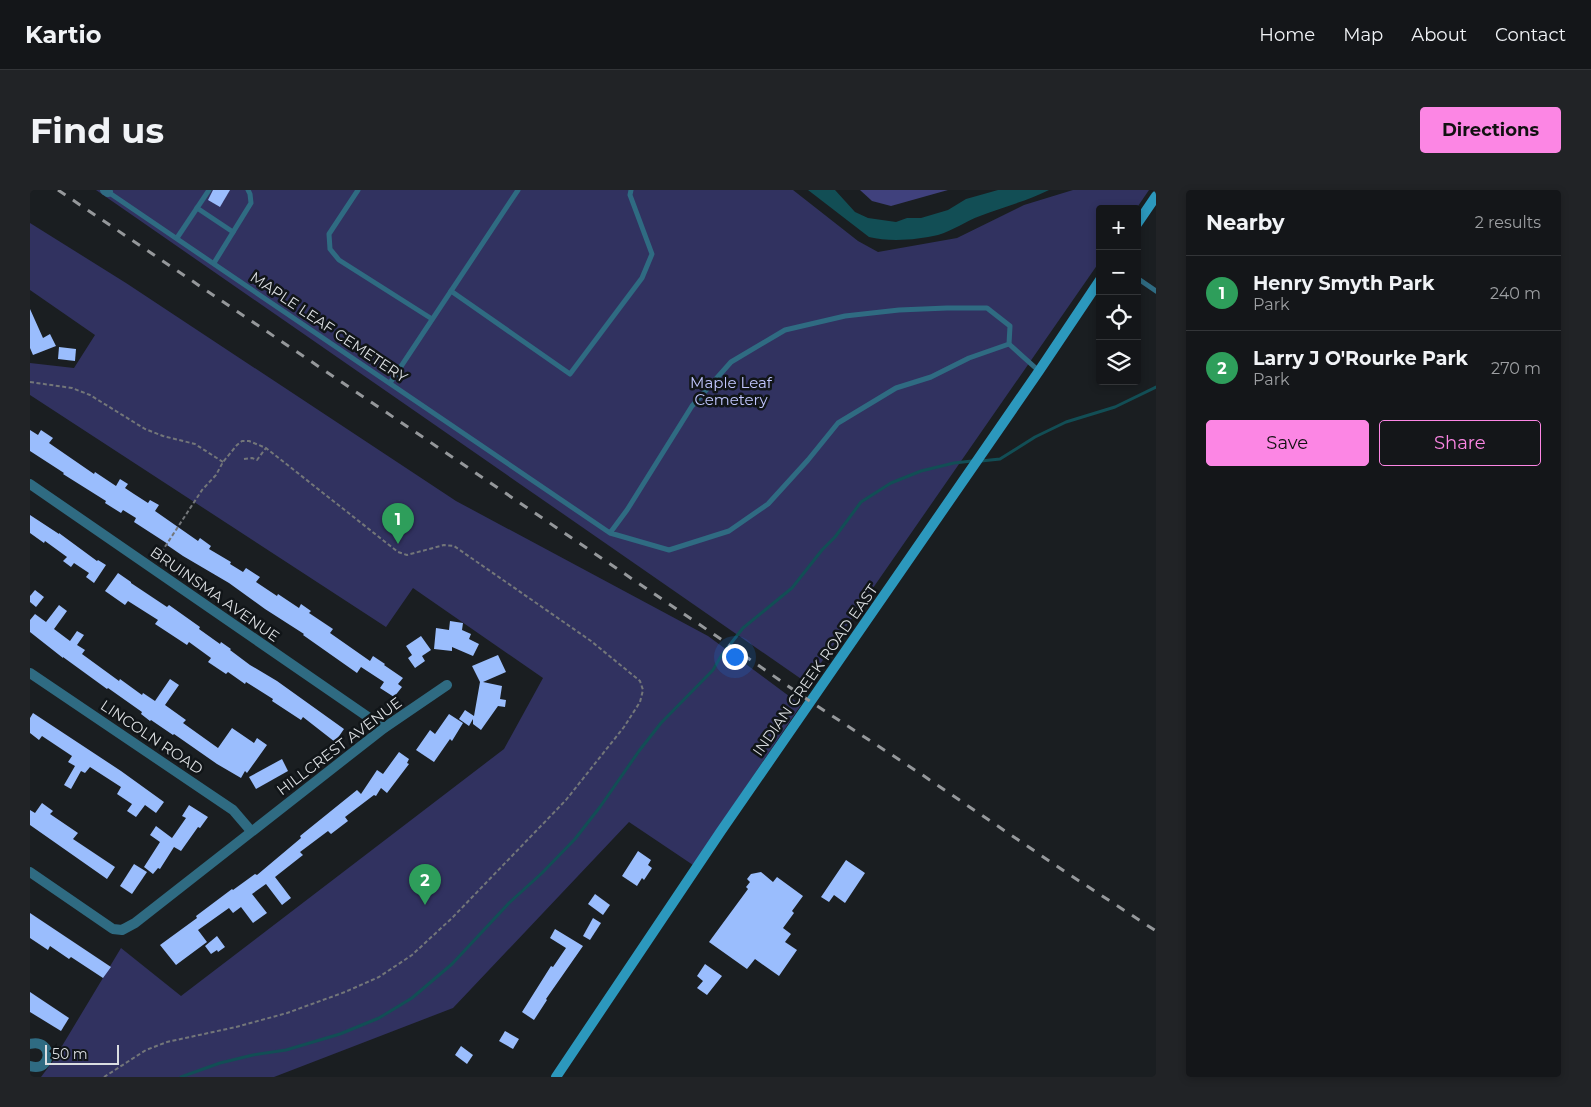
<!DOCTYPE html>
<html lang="en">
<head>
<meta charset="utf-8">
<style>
	:root { --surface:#141619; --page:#212326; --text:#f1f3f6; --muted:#9d9fa2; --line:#333538; --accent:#fc86e4 }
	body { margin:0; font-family:Montserrat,sans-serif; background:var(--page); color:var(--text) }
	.controls { position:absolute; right:15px; top:15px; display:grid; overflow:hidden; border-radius:5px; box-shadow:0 2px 8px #0003 }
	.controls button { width:45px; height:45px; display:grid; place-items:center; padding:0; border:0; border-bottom:1px solid var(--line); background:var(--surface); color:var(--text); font:25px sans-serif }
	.scale { position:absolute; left:15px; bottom:12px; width:74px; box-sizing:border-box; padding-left:5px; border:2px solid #dbdee1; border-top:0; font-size:14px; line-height:18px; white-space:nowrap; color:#dbdee1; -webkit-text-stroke:4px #111518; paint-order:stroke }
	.you { position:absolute; left:704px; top:466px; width:18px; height:18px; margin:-12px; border:4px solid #fff; border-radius:50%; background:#1a73e8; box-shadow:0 0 0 8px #1a73e833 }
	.badge { display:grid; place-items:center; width:32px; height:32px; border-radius:50%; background:var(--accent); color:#fff; font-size:16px; font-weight:700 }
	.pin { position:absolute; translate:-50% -41px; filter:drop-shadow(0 1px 2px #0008) }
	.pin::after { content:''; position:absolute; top:26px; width:18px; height:15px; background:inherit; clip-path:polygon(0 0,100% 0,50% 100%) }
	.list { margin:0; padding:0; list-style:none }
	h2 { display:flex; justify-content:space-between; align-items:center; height:65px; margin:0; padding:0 20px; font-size:21px }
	h2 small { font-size:16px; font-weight:400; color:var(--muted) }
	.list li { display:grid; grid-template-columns:32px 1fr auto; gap:15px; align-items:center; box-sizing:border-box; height:75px; padding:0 20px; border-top:1px solid var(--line) }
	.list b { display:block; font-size:19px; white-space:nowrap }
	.list p { margin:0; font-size:16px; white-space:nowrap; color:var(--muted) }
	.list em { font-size:16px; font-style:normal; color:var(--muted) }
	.actions { display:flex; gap:10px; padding:15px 20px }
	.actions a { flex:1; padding:11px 0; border:1px solid var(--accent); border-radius:5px; text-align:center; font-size:18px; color:var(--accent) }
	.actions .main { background:var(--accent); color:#111 }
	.icon { flex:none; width:28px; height:28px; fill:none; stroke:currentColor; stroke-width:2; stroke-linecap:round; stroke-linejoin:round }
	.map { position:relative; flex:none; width:1126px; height:887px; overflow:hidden; border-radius:5px }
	header { display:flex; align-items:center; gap:30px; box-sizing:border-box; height:70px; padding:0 25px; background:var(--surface); border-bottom:1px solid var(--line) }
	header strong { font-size:24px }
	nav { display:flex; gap:28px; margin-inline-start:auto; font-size:18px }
	.intro { display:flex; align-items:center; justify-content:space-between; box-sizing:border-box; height:120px; padding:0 30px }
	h1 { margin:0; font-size:35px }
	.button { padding:12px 22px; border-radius:5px; background:var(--accent); color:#111; font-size:18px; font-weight:700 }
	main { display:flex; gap:30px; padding:0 30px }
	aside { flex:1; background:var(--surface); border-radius:5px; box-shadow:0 2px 8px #0003 }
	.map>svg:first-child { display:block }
	.green { fill:#313260 }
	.forest { fill:#40417d }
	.water { fill:#124e55 }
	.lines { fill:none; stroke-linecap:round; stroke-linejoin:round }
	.stream { stroke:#124e55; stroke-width:3 }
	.building { fill:#9abdfd }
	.path { stroke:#737679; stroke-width:2; stroke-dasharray:4 2.5; stroke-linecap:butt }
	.service { stroke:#2f6b82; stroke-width:5 }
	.minor { stroke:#2f6b82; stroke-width:10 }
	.secondary { stroke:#2c98bd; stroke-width:10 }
	.rail { stroke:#95989b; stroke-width:3; stroke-dasharray:9 9; stroke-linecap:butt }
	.labels { text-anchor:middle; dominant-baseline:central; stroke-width:5; stroke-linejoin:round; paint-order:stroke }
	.street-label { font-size:15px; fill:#dbdee1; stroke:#111518 }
	.park-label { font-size:15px; fill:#c1c6fe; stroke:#111518 }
</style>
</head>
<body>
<header>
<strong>Kartio</strong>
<nav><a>Home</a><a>Map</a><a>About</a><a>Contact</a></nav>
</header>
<div class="intro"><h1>Find us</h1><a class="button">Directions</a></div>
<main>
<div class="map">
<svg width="1126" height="887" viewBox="0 0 1126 887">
	<rect width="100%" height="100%" fill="#1a1e21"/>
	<g class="green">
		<path d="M66,0H763L828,51L848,62L927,48L994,15L1043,0H1119L1106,19H1070V71L777,493Z"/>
		<path d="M0,33L96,93L426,311L678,446L771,515L663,675L599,632L423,818L244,887H11L23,871L91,758L151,806L474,559L513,488L383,398L356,437L0,205V173L44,178L65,145L0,100Z"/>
	</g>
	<path class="forest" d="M830,0H918L861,16L842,11Z"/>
	<path class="water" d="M778,0H805L825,22L838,28L866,32L877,28H891L918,20L936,9L968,0H1019C997,11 973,17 950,26C936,31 922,41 908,45C887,50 859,52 839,47Z"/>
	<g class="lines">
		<g class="stream">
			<path d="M951,271L970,269L1005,247L1036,232L1085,217L1126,197"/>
			<path d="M151,887L190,873L223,865L256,860L310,844L349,828L382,808L422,774L479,713L512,683L545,649L570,617L609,561L631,533L683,480L691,466L713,438L762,398L792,360L805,347L831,312L861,293L891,281L924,273L942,271"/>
		</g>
	</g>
	<g class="building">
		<path d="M183,0H200L190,17L178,10Z"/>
		<path d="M0,119L13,148L20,144L26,156L3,165L0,158Z"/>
		<path d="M29,157L46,159L45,171L28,169Z"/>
		<path d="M0,240L8,245L11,240L23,248L19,253L64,284L65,282L86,296L90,289L98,294L95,298L104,304L118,313L120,310L129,315L125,321L168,351L170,348L181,356L179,359L201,372L200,374L213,382L216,378L230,387L226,392L247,406L248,404L269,418L271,414L281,421L279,423L303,439L300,443L340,471L343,466L355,474L354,475L373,488L368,494L372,497L364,507L350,498L354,492L331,477L327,483L273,445L274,444L235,419L199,393L153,366L137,355L138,354L104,332L106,328L93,320L91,323L75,313L76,311L33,284L34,283L0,261Z"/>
		<path d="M0,325L29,344V343L67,371L68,370L76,375L64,393L56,387L59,383L44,373L41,377L33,371L37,367L15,351L14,353L0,343Z"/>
		<path d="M88,383L101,392V393L137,417L139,415L170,437L169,439L190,454L191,452L201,459L200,460L220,475L247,491L314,539L305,552L273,527L271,530L242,511L243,509L216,492L215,494L198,482L196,484L178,472L181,468L159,452L157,455L125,434L128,430L98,411L95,415L75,401Z"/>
		<path d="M5,400L14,407L6,417L0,412V406Z"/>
		<path d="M29,415L37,421L24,439L40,451L47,441L54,445L47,455L55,460L52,464L89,491L90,489L112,505L113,503L125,511L140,489L149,495L135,515L156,530L153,533L188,558L202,538L224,553L227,548L237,555L217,583L215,581L211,588L187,574L144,544L143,545L121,530L120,531L111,524L112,522L78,498L77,499L33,467V468L0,442V430L5,424L16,432Z"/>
		<path d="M420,431L433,433L432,440L441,444L439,449L449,454L443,466L422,457V461L404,459L406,438L419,440Z"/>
		<path d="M391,446L401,460L392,466L395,471L385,478L378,468L382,465L376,456Z"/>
		<path d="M468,465L476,482L453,492L472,496L470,509L476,510L475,517L468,516L451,540L443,534V529L439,536L429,529L435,520L444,526L450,492L442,476Z"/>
		<path d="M3,523L91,581L134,612L126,623L115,615L106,627L97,621L102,614L87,604L91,597L60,577L55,583L51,581L41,599L34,595L45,576L38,572L42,566L12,546L9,550L0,543V528Z"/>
		<path d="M419,524L433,533L422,551L420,549L404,572L386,560L400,540L405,544Z"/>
		<path d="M369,562L379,569L377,573L379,574L357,603L351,598L346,606L344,605L315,627L318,631L301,644L298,641L270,662L273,665L245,687L261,708L252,715L236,694L222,704L237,723L223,733L211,717L203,723L199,718L168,740L177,752L146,775L130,755L167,728L166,726L202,699L203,700L225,684L227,685L271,648L270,646L327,600L331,604L347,580L353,584Z"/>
		<path d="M252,569L258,581L226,599L219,587Z"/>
		<path d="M12,613L23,621L20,624L48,643L43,649L85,677L77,689L0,635V620L5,623Z"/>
		<path d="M159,615L178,627L170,638L168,637L151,661L144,657L130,679L128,678L123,684L114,677L130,652L120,645L126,636L142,648L156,628L152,626Z"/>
		<path d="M608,661L621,670L618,675L622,678L614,690L612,688L607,696L592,686Z"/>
		<path d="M816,670L835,683L815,713L804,705L799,712L791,707Z"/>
		<path d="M104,674L117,682L102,704L90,696Z"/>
		<path d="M731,682L743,692L747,687L773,706L762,721L764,723L753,738L761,744L755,752L767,760L749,786L725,769L717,779L679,752L718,699L716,697L720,692L717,689L721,684Z"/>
		<path d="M565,704L580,715L573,725L558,714Z"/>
		<path d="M0,723L81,777L73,788L41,767L39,769L20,756L18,760L0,748Z"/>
		<path d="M563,728L571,733L560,750L553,746Z"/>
		<path d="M525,739L553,756L516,809L517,810L504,830L492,822L521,776L523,777L536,758L520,748Z"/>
		<path d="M187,746L195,757L188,762L187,760L181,764L175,756Z"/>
		<path d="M675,774L692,786L677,805L667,798L673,791L667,786Z"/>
		<path d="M0,802L39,828L31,841L0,822Z"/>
		<path d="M475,841L489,849L483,859L469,851Z"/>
		<path d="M431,856L443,865L437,874L425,865Z"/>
	</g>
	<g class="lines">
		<g class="path">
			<path d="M0,192L42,198L60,205L115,239L133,246L165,254L193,272"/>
			<path d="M214,269L222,268L227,270L236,258"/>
			<path d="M74,887L116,860L137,852L206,837L257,823L315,802L349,787L382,765L422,728L536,610L594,537L610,512L613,500L610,491L561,451L424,356L414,355L377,365L368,362L236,258L219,251H212L207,255L193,272L186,285L172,300L127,369"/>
		</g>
		<g class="service">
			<path d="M328,0L299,44L300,59L309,70L402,129"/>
			<path d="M78,2L580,343L639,360L699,341L738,314L778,270L808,233L866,198L901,187L939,168L979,154L980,136L957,118H917L869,120L815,126L755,140L701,172L662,216L597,320L580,343"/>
			<path d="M167,18L203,42"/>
			<path d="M147,48L179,0"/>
			<path d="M184,73L221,13L220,4L218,0"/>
			<path d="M1107,88L1126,101"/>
			<path d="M421,101L540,184L612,88L622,64L600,5L601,0"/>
			<path d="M979,154L1009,181"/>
			<path d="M360,193L488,0"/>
		</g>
		<g class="minor">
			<path d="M75,0L78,2"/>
			<path d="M0,294L354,538"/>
			<path d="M0,483L203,620L221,641"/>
			<path d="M0,682L83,739L92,740L105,733L354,538L417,495"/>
			<path d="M0,854C24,848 23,883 0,876"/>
		</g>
		<g class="secondary">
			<path d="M1107,34L1126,6"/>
			<path d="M526,887L691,641L1009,181L1070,90"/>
		</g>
		<path class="rail" d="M28,0L682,443L781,512L891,584L1037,683L1126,741"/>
	</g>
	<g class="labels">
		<g class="street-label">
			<text transform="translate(299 137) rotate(34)">MAPLE LEAF CEMETERY</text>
			<text transform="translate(185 404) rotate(35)">BRUINSMA AVENUE</text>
			<text transform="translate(785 480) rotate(-55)">INDIAN CREEK ROAD EAST</text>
			<text transform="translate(122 547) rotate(34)">LINCOLN ROAD</text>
			<text transform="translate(309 556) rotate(-37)">HILLCREST AVENUE</text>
		</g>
		<g class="park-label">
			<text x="701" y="192">Maple Leaf<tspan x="701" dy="17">Cemetery</tspan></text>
		</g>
	</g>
</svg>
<div class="controls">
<button>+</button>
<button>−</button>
<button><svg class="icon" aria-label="locate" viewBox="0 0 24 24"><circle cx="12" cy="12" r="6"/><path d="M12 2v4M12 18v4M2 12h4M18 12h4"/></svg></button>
<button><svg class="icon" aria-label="layers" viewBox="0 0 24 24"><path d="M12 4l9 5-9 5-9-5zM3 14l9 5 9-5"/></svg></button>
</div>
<div class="scale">50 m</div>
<div class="you"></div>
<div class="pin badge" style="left:368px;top:354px;background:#2e9e5b">1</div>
<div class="pin badge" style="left:395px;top:715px;background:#2e9e5b">2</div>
</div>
<aside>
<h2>Nearby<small>2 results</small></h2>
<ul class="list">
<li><span class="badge" style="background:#2e9e5b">1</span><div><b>Henry Smyth Park</b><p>Park</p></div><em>240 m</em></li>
<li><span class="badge" style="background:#2e9e5b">2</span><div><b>Larry J O'Rourke Park</b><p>Park</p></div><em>270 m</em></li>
</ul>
<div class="actions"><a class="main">Save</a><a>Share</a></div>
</aside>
</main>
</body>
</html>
